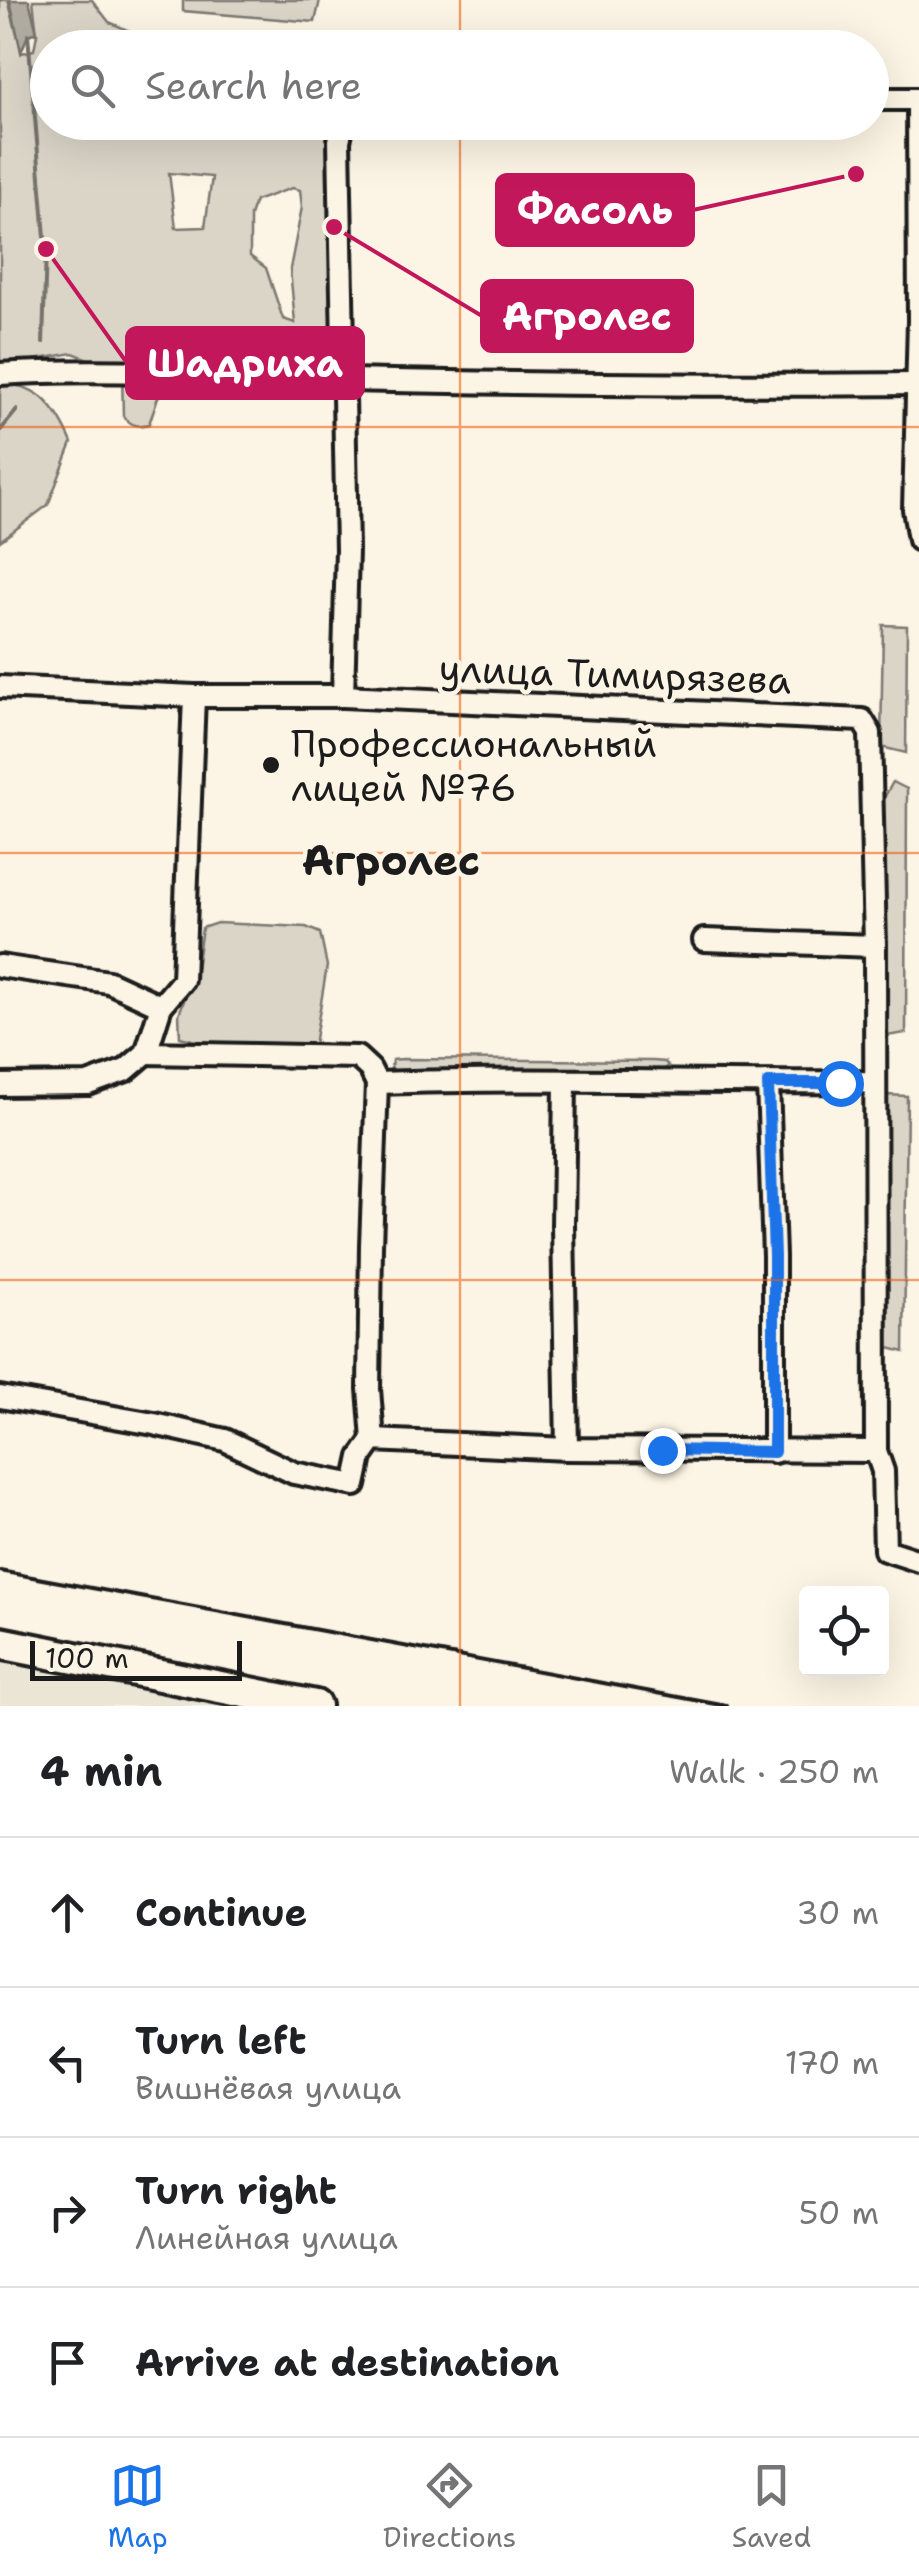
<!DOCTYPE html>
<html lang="en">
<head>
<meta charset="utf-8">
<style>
	:root { --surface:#fff; --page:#f2f2f2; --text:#202124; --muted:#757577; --line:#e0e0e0; --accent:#1a73e8 }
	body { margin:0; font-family:"Shantell Sans",sans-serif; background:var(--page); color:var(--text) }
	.controls { position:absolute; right:30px; bottom:30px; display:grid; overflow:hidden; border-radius:10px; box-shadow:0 10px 40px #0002 }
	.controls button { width:90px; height:90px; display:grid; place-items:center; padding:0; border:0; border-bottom:2px solid var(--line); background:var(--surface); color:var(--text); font:50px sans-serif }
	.scale { position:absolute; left:30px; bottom:25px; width:212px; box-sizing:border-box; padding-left:10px; border:5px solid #1c1c1c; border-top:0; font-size:28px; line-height:35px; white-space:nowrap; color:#1c1c1c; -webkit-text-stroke:8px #fcf5e5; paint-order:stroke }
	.stop { position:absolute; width:30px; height:30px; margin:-22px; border:8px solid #1a73e8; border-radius:50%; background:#fff }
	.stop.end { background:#1a73e8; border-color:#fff; box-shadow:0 2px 10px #0008 }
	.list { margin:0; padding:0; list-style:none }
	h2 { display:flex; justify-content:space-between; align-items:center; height:130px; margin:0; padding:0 40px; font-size:42px }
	h2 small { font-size:32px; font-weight:400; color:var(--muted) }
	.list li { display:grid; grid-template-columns:65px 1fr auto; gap:30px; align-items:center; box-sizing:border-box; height:150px; padding:0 40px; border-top:2px solid var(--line) }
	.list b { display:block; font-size:38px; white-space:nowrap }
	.list p { margin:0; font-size:32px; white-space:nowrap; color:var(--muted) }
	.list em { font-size:32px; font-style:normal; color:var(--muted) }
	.icon { flex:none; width:55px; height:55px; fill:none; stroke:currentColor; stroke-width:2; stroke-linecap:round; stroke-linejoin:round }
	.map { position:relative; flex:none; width:919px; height:1706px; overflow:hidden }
	.search { position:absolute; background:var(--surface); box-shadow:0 10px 40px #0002; left:30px; right:30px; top:30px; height:110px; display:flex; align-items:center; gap:25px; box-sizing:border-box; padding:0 35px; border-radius:55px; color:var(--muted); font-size:38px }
	.sheet { height:730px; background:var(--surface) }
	nav { display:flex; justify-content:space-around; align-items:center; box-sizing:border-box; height:140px; border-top:2px solid var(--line); background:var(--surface); font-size:28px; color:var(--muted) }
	nav a { display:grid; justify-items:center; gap:5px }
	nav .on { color:var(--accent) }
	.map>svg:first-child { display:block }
	.built { fill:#ebe5d6 }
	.green { fill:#dbd5c8; stroke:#7c7872; stroke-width:2.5; fill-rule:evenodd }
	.water { fill:#b0aba1; stroke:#75726c; stroke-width:2.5 }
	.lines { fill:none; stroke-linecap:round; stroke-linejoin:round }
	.stream { stroke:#75726c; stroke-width:4 }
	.minor-casing { stroke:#1c1c1c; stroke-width:28 }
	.highway-casing { stroke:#1c1c1c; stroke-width:38 }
	.minor { stroke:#fcf5e5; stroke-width:20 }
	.highway { stroke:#fcf5e5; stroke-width:30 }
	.rail { stroke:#1c1c1c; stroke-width:4 }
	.route { stroke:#1a73e8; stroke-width:12 }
	.grid { fill:none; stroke:#e8590c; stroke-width:2.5; stroke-opacity:0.55 }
	.poi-dot { fill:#1c1c1c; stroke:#fcf5e5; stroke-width:4 }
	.labels { text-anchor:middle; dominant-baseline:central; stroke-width:9; stroke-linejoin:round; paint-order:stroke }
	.street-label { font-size:38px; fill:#1c1c1c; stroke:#fcf5e5 }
	.poi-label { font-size:38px; fill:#1c1c1c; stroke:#fcf5e5; text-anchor:start }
	.quarter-label { font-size:42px; font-weight:bold; fill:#1c1c1c; stroke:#fcf5e5 }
	.leader { fill:none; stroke:#c2185b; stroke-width:4 }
	.callout-dot { fill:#c2185b; stroke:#fcf5e5; stroke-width:4 }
	.callout { fill:#c2185b; stroke:#c2185b; stroke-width:4 }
	.callout-label { font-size:40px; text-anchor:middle; font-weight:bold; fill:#fff }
</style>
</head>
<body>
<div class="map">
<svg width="919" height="1706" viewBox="0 0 919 1706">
	<rect width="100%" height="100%" fill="#fcf5e5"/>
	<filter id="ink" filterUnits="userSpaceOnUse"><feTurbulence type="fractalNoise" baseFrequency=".01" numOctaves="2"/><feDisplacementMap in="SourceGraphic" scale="20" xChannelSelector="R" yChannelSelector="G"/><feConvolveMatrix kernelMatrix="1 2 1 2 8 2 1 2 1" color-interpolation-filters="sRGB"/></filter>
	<g filter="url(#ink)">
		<path class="built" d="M0,1662L38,1667L220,1706H0Z"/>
		<g class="green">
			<path d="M0,0H8L22,53L34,50L37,34L33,0H92L109,22L148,39L149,47L48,48V122L328,123L339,384L169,388L158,397L149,424C136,427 132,426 123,416L122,372L73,353L0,366ZM169,173L212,177L205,227L176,228ZM292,188L300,190L302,207L290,269L295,323L283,319L266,268L250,256V216L255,201Z"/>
			<path d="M183,0H320L315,22L183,11Z"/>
			<path d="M0,385C39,382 58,410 72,443L48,505L0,541Z"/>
			<path d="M883,625L907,626L906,753L881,747Z"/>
			<path d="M893,782L907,789L906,1033L880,1037L881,803Z"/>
			<path d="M217,923L306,927L320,933L327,966L314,1045L217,1046L180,1037L179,1014L196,969L202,928Z"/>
			<path d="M402,1059L653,1061L665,1062L668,1066L660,1072L400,1073L391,1068L392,1060Z"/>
			<path d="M885,1095L907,1096L904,1352L885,1347Z"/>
		</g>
		<path class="water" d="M10,0H29L37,32L28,35L21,52Z"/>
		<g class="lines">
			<g class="stream">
				<path d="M28,34L46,249L43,343"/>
				<path d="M0,431L17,410"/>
			</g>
			<defs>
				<g id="minor">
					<path d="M872,99H919"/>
					<path d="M918,99L919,321L914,509L919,540"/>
					<path d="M0,374C116,366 233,377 349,380C539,384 729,386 919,384"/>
					<path d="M0,687L194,696H343L862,720L870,733L875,946L876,1451L883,1471L885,1550L919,1561"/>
					<path d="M343,696L347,550L339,141L343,122"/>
					<path d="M704,940L875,946"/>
					<path d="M0,966L109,982L161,1006"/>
					<path d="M146,1053L357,1057L370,1069L377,1083C543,1077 709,1084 875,1082"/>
					<path d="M565,1083L563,1225L567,1449"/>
					<path d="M768,1083L774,1256V1452"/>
					<path d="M0,1085L88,1084L126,1070L146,1053L161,1006L183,980L194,696"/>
					<path d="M0,1397L154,1424L225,1440L294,1473L355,1485L361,1457L373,1440L567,1449L876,1451"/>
					<path d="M373,1440L369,1389L371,1245L377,1083"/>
				</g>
				<path id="highway" d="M0,1643L315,1706"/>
			</defs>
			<use href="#minor" class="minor-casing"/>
			<use href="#highway" class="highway-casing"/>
			<use href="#minor" class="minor"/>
			<use href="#highway" class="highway"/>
			<path class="rail" d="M0,1571L727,1706"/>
		</g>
	</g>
	<g class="lines" filter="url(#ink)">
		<path class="route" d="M662,1450L774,1452V1256L768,1083H840"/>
	</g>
	<path class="grid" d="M460,0V48M460,122V1706M0,427H919M0,853H919M0,1280H919"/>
	<circle class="poi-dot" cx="271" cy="765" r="10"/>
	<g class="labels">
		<g class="street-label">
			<text transform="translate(615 674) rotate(2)">улица Тимирязева</text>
		</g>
		<g class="poi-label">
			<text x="291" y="743">Профессиональный<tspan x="291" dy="44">лицей №76</tspan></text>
		</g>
		<g class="quarter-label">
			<text x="391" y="860">Агролес</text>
		</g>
	</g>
	<path class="leader" d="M856 174L693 210M334 227L482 316M46 249L127 363"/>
	<g class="callout-dot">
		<circle cx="856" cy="174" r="10"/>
		<circle cx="334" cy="227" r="10"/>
		<circle cx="46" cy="249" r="10"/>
	</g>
	<g class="callout">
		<rect x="497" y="175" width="196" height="70" rx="10"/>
		<rect x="482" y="281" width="210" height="70" rx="10"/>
		<rect x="127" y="328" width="236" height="70" rx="10"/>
	</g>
	<g class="callout-label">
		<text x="595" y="224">Фасоль</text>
		<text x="587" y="330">Агролес</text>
		<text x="245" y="377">Шадриха</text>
	</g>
</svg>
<div class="controls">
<button><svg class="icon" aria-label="locate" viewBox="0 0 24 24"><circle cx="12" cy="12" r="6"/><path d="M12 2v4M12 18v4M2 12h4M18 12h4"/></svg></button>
</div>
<div class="scale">100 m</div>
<div class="stop" style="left:840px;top:1083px"></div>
<div class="stop end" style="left:662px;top:1450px"></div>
<div class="search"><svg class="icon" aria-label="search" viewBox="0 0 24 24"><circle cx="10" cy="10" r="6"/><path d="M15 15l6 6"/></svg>Search here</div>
</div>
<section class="sheet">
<h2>4 min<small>Walk · 250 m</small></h2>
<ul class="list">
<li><svg class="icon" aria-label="ahead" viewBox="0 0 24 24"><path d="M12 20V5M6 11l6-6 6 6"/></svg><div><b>Continue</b></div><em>30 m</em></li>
<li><svg class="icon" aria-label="left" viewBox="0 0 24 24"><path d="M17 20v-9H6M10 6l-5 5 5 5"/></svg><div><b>Turn left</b><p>Вишнёвая улица</p></div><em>170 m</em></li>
<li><svg class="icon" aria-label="right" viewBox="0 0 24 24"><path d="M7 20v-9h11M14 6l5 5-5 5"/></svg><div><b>Turn right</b><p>Линейная улица</p></div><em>50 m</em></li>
<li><svg class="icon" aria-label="arrive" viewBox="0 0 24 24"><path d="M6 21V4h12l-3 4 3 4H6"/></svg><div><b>Arrive at destination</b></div></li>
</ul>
</section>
<nav>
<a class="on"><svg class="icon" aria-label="map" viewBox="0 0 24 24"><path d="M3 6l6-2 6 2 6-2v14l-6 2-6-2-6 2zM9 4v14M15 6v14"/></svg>Map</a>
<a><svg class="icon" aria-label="directions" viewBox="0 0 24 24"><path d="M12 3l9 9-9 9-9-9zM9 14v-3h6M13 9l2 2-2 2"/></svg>Directions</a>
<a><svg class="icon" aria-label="saved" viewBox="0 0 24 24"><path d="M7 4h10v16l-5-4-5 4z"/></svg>Saved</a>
</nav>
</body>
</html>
